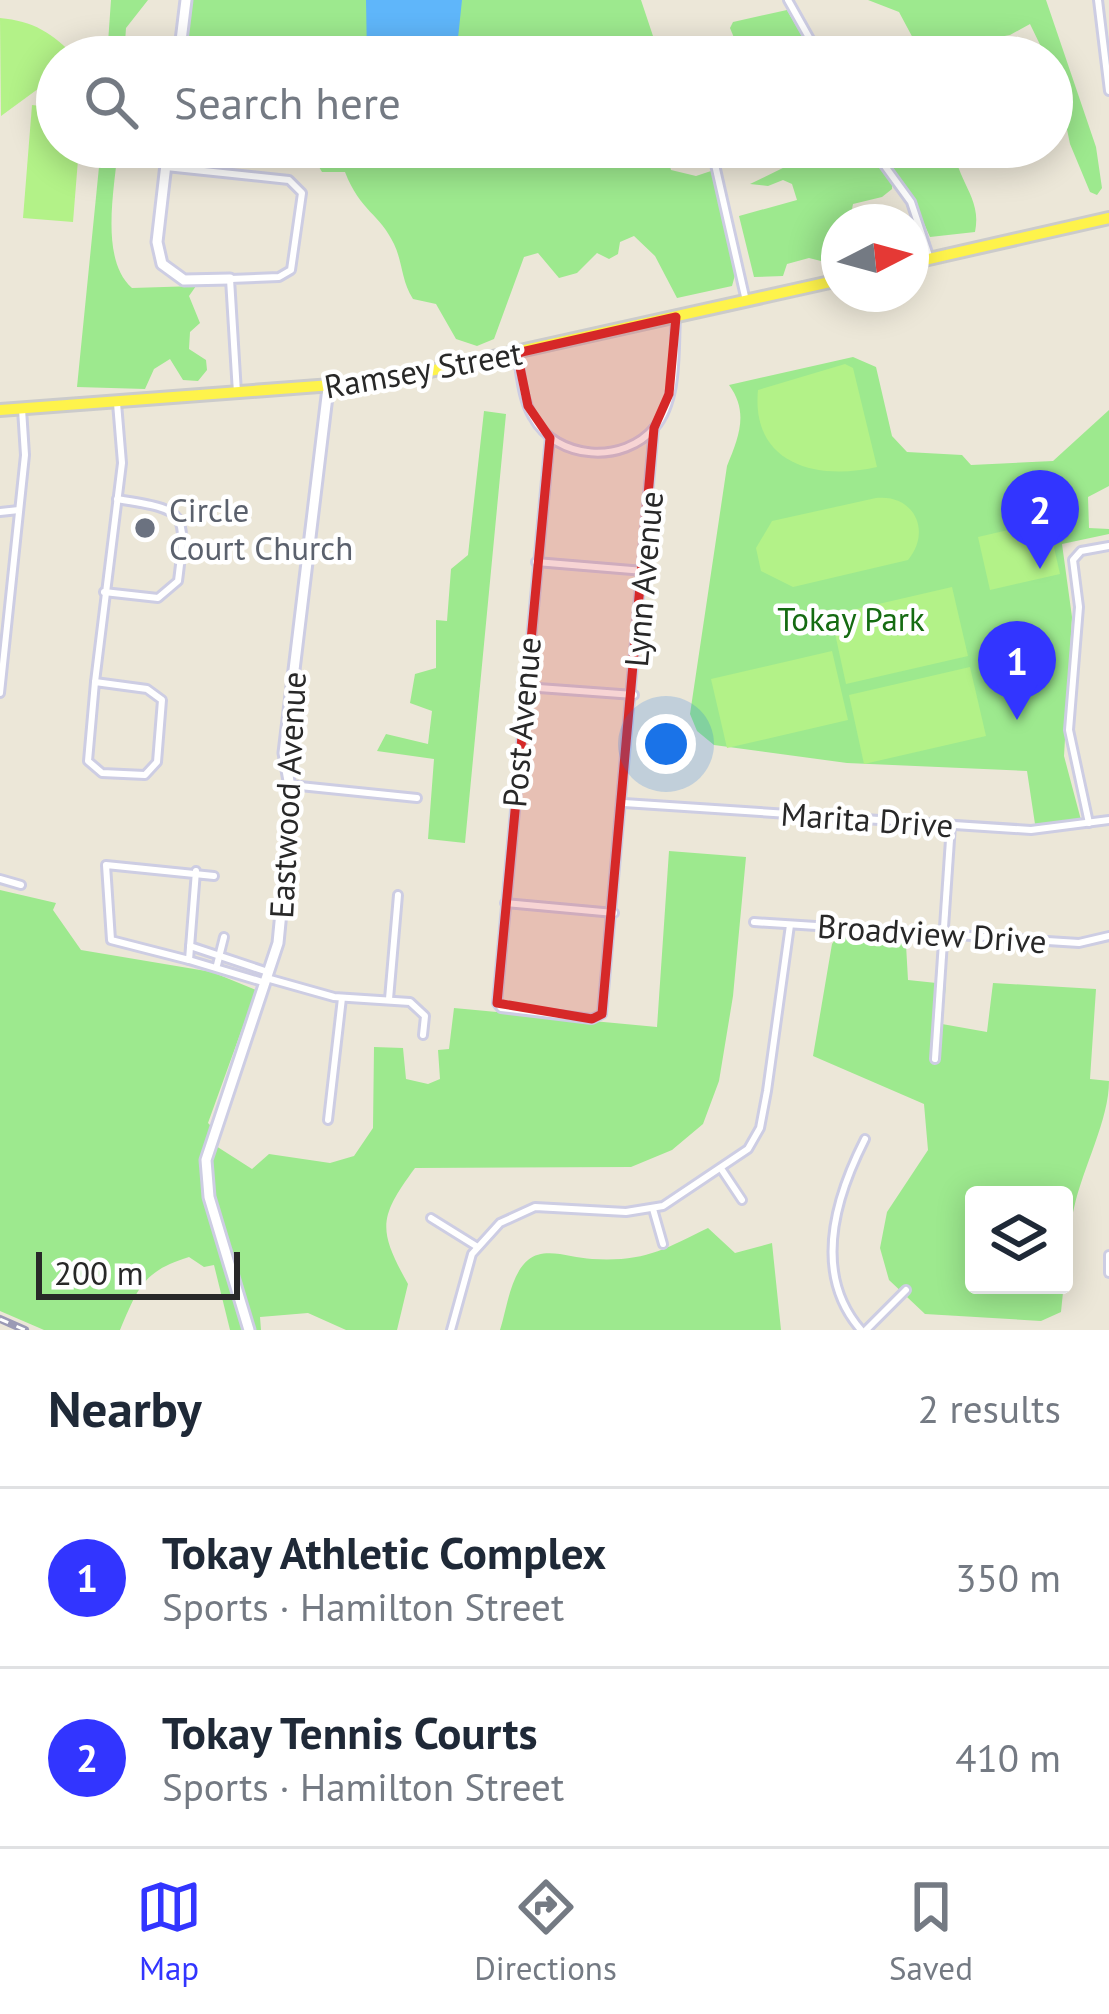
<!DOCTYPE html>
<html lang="en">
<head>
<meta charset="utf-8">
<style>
	:root { --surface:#fff; --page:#f2f2f3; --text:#1f2937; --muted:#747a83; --line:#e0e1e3; --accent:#3235ff }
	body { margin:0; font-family:"PT Sans",sans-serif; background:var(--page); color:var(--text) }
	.controls { position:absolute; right:36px; bottom:36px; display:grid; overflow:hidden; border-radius:12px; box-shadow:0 6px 30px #0003 }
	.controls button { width:108px; height:108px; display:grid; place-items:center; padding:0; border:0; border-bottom:3px solid var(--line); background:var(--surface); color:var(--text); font:60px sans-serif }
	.compass { position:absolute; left:821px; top:204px; width:108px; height:108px; border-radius:50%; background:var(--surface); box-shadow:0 6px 30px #0003; rotate:84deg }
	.scale { position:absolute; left:36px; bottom:30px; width:204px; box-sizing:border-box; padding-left:12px; border:6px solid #282828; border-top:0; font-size:33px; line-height:42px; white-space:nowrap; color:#282828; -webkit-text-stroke:9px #fff; paint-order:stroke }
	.you { position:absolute; left:666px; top:744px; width:42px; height:42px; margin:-30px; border:9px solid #fff; border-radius:50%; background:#1a73e8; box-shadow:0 0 0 18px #1a73e833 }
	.badge { display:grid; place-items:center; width:78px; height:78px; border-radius:50%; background:var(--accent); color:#fff; font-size:39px; font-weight:700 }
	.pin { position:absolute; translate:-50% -99px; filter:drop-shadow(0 3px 6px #0008) }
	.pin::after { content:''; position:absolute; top:63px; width:42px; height:36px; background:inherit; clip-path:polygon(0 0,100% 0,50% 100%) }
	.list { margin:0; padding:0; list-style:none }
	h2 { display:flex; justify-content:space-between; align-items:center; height:156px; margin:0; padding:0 48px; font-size:51px }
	h2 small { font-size:39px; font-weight:400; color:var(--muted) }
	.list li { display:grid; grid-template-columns:78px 1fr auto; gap:36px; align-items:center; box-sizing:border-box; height:180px; padding:0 48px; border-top:3px solid var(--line) }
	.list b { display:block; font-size:45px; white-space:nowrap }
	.list p { margin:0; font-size:39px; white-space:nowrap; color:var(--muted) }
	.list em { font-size:39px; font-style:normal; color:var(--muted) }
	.icon { flex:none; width:66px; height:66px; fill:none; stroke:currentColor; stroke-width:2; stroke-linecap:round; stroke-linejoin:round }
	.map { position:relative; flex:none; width:1109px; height:1330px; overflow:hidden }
	.search { position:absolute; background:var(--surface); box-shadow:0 6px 30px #0003; left:36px; right:36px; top:36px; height:132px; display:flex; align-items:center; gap:30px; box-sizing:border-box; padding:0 42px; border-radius:66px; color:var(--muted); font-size:45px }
	.sheet { height:516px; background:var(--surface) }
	nav { display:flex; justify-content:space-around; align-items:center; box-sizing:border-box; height:168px; border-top:3px solid var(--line); background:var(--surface); font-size:33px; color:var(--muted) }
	nav a { display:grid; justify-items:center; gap:6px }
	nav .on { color:var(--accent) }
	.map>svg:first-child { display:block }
	.green { fill:#9de98e; fill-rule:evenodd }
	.pitch { fill:#b3f288 }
	.water { fill:#5fb6fa }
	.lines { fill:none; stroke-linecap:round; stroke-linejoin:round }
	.street-casing { stroke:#cdcde3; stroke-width:12 }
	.secondary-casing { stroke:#cdcde3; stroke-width:15 }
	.primary-casing { stroke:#cbcbcb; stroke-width:16 }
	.street { stroke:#fff; stroke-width:6 }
	.secondary { stroke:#fff; stroke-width:9 }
	.primary { stroke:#fef34b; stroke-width:10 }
	.rail-casing { stroke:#9b9ab5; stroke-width:8 }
	.rail { stroke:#fff; stroke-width:3; stroke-dasharray:9; stroke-linecap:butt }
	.marked { fill:#d62828; fill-opacity:0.2; stroke:#d62828; stroke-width:9; stroke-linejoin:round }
	.worship-dot { fill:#6b7280; stroke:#fff; stroke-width:4.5 }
	.labels { text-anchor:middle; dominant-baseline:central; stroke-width:9; stroke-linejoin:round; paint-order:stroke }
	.street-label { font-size:33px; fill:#282828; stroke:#fff }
	.worship-label { font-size:33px; fill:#5b616d; stroke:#fff; text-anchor:start }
	.park-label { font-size:33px; fill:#156b12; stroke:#fff }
</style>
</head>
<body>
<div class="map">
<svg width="1109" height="1330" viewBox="0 0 1109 1330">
	<rect width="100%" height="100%" fill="#ece7d8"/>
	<g class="green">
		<path d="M111,0H148L126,28L124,57H107Z"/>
		<path d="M192,0H641L660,57H185Z"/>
		<path d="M868,0H1046L1096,147L1102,188L1097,195L1090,192L1070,144L1052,57H1046L1030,24L1010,35L950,46L951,57H923L899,12Z"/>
		<path d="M787,10L814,57H742L730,28L733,22Z"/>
		<path d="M101,147H118C115,187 99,259 132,288L196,286L189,296L200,323L190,332L189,349L206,360L207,370L198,381L183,380L170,359L154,369L145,389L77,387Z"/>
		<path d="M307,147H665L671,170L696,176L711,171L735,275L732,286L677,298L655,256L634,236L620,242L618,254L609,259L597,253L577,273L559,278L538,253L524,257L494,339L477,346L456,339L436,304L413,299C401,280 403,263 394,244C380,214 360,211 345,172H322Z"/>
		<path d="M772,147H866L892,179V189L882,197L853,204L852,209L911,221L918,239L911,244V222H839L837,257L829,263L809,258L787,264L783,276L754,277L739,216L797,200L792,184L783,180L768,186L750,184L795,162L793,150Z"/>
		<path d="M876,147H955C954,178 983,198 975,232L930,237L910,192Z"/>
		<path d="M853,357L876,367L892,436L907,452L962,455L971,465L1053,461L1109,410V403V486L1088,497L1089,528L1109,529V534L1062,544L1072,617L1064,756L1081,820L1035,824L1027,771L847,763L714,745L697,731L690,714L727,466C739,437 749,412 729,385Z"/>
		<path d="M484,411L506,414L465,843L428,839L434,759L377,751L386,734L428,744L432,711L410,703L415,674L436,668V620L447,621L451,569L468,555Z"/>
		<path d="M669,851L746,857L733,996L719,1081L703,1124L672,1150L631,1167L415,1168C378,1218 378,1230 408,1284L397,1330H346L308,1313L260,1317L261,1330H230L214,1265L204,1267L189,1257C143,1271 138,1288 120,1330H44L0,1311V890L56,903L53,910L81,950L212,972L256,990L208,1123L218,1133L216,1146L252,1169L269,1154L330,1163L354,1156L373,1128L374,1047L403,1048L406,1079L428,1084L440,1079L438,1050L449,1049L454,1008L657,1027Z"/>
		<path d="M846,923L905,927L908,980L946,984L942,1024L987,1032L993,983L1096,989L1090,1079L1109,1081C1109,1120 1083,1167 1074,1208C1066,1241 1065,1277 1061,1312L1041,1321L925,1314L889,1280L880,1248L887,1212L928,1150L924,1104L813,1056L832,944ZM974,1195H1064V1285H974Z"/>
		<path d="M708,1228L735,1253L772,1243L781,1330H500C507,1309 510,1275 528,1260C545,1246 571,1258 592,1259C644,1262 663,1250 708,1228Z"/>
	</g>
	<g class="pitch">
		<path d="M0,18C33,21 53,33 75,57H57V75L1,116Z"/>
		<path d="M32,105L57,108V147H79L73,222L23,218Z"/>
		<path d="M845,364L853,368L877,467C816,481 751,464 758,390Z"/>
		<path d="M876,498C914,494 932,531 908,560L793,587L761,571L756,548L772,521Z"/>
		<path d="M1048,521L1060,574L990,590L978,537Z"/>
		<path d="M952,587L968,656L846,684L831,615Z"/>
		<path d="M832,651L848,720L727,748L711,679Z"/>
		<path d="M970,667L986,736L864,764L849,695Z"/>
	</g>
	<path class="water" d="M366,0H462L458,38L441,57H367Z"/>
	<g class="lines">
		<defs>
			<g id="street">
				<path d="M788,0L820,57"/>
				<path d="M1098,0L1109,91"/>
				<path d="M711,147L746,301"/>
				<path d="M871,147L911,202L930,259"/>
				<path d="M166,167L289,180L302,193L291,270L279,277L230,279L237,393"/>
				<path d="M517,353C521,374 522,399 533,417C556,460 624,465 655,427C678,400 674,350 676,317"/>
				<path d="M550,437L497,1003L501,1008L592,1019L602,1014L654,428"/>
				<path d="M0,512L19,510"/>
				<path d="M536,562L644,571"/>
				<path d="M104,592L158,598L178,581C187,511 187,510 117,499"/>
				<path d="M95,682L147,689L162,700L157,762L145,775L102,773L88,761Z"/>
				<path d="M95,682L122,463L117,403"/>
				<path d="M525,687L634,695"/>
				<path d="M0,693L25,455L22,409"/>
				<path d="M290,785L417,798"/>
				<path d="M624,803L1031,830L1109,820"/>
				<path d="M1089,823L1069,730L1079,607L1073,560L1081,551L1109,546"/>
				<path d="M196,871L189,960L111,940L106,865L214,876"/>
				<path d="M0,879L21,885"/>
				<path d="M505,903L614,913"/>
				<path d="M754,922L1079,943L1109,936"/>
				<path d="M190,946L268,972"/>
				<path d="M189,960L266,983"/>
				<path d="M217,965L224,937"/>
				<path d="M270,979L334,997L410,1002L425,1016L423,1035"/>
				<path d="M389,999L398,895"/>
				<path d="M935,1059L951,825"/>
				<path d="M328,1120L342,998"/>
				<path d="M722,1170L742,1200"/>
				<path d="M653,1209L663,1244"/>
				<path d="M431,1218L476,1246"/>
				<path d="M1109,1255V1273"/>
				<path d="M451,1330L472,1254L500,1223L535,1207L626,1212L663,1206L748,1149L760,1128L767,1091L790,925"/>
				<path d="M861,1330C812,1274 835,1198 865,1139"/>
				<path d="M866,1330L906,1290"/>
			</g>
			<g id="secondary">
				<path d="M179,57L186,0"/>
				<path d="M168,147L157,242L162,264L184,280L230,279"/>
				<path d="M249,1330L209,1197L206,1160L278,943L292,798L284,753L328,388"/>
			</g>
			<g id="primary">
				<path d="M911,263L1109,218"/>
				<path d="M0,410L385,381L839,280"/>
			</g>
		</defs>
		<use href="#street" class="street-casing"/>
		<use href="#secondary" class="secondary-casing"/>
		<use href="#primary" class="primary-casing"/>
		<use href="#street" class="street"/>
		<use href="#secondary" class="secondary"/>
		<use href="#primary" class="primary"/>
		<defs>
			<path id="rail" d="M0,1319L25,1330"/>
		</defs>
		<use href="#rail" class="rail-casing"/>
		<use href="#rail" class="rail"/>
	</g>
	<path class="marked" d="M676,317L669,394L654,428L602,1014L592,1019L497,1003L550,438L528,406L517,353Z"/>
	<circle class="worship-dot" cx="145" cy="528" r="12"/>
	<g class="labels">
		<g class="street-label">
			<text transform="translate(423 369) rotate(-10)">Ramsey Street</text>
			<text transform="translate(643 579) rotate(-85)">Lynn Avenue</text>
			<text transform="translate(521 722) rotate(-85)">Post Avenue</text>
			<text transform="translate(287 795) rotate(-87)">Eastwood Avenue</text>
			<text transform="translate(867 819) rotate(4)">Marita Drive</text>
			<text transform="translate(932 933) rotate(4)">Broadview Drive</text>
		</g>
		<g class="worship-label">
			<text x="169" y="509">Circle<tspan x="169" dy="38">Court Church</tspan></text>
		</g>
		<g class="park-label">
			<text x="851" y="618">Tokay Park</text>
		</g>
	</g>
</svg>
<div class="controls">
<button><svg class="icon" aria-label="layers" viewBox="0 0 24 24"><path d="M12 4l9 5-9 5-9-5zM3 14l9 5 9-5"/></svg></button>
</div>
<svg class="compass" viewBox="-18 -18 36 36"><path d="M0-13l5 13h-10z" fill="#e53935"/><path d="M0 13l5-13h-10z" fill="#747a83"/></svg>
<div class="scale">200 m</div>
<div class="you"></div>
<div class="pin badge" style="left:1017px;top:720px">1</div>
<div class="pin badge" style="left:1040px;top:569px">2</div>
<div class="search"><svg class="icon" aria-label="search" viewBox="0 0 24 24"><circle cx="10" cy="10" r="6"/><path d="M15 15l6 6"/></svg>Search here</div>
</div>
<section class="sheet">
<h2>Nearby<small>2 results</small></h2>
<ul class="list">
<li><span class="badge">1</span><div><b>Tokay Athletic Complex</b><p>Sports · Hamilton Street</p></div><em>350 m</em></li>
<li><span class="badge">2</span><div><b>Tokay Tennis Courts</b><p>Sports · Hamilton Street</p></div><em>410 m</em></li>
</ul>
</section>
<nav>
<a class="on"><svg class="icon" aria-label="map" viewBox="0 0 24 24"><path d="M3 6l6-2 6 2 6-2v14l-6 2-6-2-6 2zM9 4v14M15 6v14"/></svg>Map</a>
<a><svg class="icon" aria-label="directions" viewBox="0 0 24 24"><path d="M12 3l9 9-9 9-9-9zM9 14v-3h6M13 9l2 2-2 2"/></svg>Directions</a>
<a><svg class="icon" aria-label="saved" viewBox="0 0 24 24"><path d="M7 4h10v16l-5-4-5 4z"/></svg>Saved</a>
</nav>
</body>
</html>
